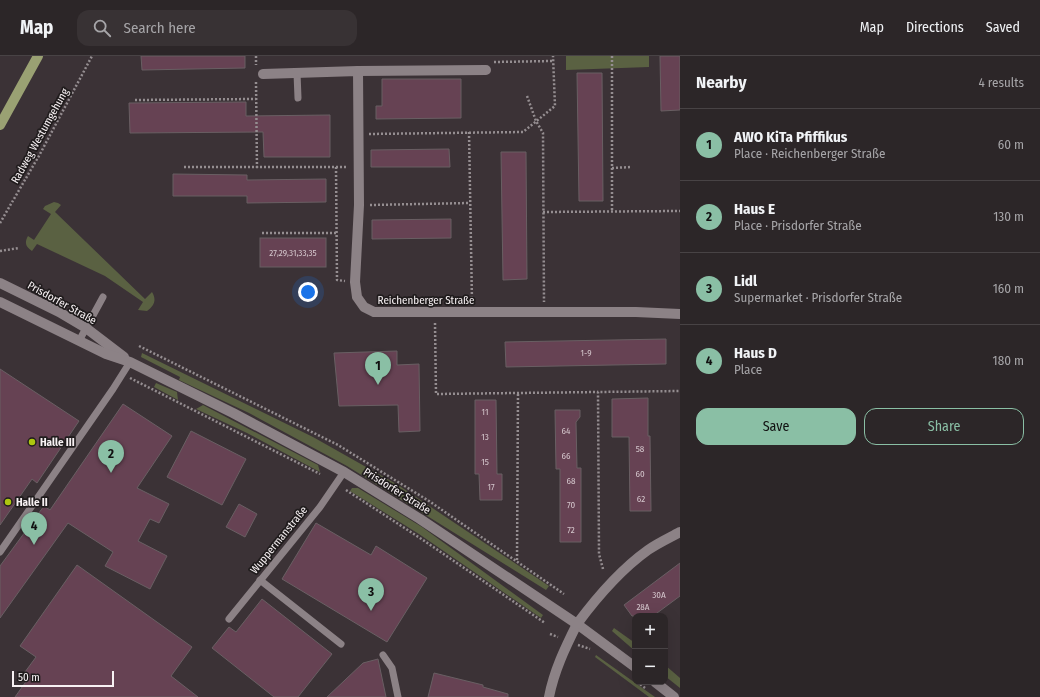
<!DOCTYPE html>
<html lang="en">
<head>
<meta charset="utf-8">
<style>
	:root { --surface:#2c2628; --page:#383234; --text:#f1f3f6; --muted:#a6a5a8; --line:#484345; --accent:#8abfa5 }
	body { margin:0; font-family:"Fira Sans Condensed",sans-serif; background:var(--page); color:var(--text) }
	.controls { position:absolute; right:12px; bottom:12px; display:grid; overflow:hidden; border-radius:8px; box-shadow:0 4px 16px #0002 }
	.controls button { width:36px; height:36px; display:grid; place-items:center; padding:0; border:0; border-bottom:1px solid var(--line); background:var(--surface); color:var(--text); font:20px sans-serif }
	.scale { position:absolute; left:12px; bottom:10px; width:102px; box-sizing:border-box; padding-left:4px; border:2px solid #f8f2f4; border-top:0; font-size:11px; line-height:14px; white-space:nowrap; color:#f8f2f4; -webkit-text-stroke:3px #201c1d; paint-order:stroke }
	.you { position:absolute; left:308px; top:236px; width:14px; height:14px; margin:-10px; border:3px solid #fff; border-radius:50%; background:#1a73e8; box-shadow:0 0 0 6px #1a73e833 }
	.badge { display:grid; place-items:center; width:26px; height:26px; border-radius:50%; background:var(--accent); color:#111; font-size:13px; font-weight:700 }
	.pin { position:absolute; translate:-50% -33px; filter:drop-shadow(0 1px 2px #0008) }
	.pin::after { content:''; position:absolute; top:21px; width:14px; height:12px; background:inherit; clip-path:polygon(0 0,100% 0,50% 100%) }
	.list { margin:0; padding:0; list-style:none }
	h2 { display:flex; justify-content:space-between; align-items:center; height:52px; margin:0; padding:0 16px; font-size:17px }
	h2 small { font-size:13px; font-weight:400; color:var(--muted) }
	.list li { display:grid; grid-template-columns:26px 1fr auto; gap:12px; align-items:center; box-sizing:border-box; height:72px; padding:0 16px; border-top:1px solid var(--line) }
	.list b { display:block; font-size:15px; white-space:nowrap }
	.list p { margin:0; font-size:13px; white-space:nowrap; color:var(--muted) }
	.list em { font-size:13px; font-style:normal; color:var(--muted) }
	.actions { display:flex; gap:8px; padding:12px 16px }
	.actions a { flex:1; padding:9px 0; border:1px solid var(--accent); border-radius:12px; text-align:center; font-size:14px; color:var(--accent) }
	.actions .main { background:var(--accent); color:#111 }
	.icon { flex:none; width:22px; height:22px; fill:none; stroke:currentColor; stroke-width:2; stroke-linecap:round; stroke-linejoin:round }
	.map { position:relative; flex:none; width:680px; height:641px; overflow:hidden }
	header { display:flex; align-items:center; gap:24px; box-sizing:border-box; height:56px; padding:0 20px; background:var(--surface); border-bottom:1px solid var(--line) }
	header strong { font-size:19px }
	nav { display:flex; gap:22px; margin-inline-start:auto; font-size:14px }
	.search { width:280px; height:36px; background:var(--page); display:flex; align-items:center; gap:10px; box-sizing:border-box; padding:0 14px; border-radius:12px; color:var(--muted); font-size:15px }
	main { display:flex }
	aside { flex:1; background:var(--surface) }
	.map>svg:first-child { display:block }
	.green { fill:#5a6142 }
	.building { fill:#664253; stroke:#695f63 }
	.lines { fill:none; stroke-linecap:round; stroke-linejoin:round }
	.path { stroke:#958e91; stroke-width:2.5; stroke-dasharray:2 2; stroke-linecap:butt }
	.service { stroke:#8c8286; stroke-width:7 }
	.minor { stroke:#8c8286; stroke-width:10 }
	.tertiary { stroke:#8c8286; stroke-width:10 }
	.secondary { stroke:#8c8286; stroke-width:10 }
	.primary { stroke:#9aa173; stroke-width:10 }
	.poi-dot { fill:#adc60f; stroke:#201c1d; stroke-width:1.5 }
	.labels { text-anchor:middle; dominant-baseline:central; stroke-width:3.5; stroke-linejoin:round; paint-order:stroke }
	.number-label { font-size:9px; fill:#d4c6cc }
	.street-label { font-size:11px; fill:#f8f2f4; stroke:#201c1d }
	.poi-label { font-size:11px; font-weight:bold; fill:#f8f2f4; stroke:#201c1d; text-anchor:start }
</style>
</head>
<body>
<header>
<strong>Map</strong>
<div class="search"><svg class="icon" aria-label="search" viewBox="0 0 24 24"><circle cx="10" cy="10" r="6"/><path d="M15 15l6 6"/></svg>Search here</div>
<nav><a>Map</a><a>Directions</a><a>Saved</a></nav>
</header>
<main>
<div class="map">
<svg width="680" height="641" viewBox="0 0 680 641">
	<rect width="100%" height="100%" fill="#3b3236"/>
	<g class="green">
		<path d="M566,0H649V11L566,14Z"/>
		<path d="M54,146L58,147L61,149L55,156L145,243L152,236C157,244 154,250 147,255L138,254L143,246L105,220L37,188L32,195C26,191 24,187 28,180L34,184L51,158L43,153L45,150Z"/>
		<path d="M142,297L313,381L398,429L549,530L546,534L347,410L249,357L179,324L180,321L141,301Z"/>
		<path d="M156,327L177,336L178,344L154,331Z"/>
		<path d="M203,349L318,409L320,416L247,377L196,353Z"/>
		<path d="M352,432H358L422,471L543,559L541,562L419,478L350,435Z"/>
		<path d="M614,572L635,587V595L612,575Z"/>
		<path d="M596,599L655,641H649L595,601Z"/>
		<path d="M665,609L680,622V632L665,620Z"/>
	</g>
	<g class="building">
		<path d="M141,0H245V12L142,14Z"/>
		<path d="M660,0H680V54L661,55Z"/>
		<path d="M577,17H602L603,145H579Z"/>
		<path d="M382,23H461V62L376,63V50H382Z"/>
		<path d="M246,46V60L330,59V101H264L263,76L130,77L129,47Z"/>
		<path d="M449,93L450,111H371V94Z"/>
		<path d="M501,96H526L527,223L503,224Z"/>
		<path d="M173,118L247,119V124L326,123V146L247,147V140H173Z"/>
		<path d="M451,163V182L372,183V164Z"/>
		<rect x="260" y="182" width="66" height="29"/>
		<path d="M666,283V308L506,311L505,286Z"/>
		<path d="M397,295V309L419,308L420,375L399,376L398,349L339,350L334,297Z"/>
		<path d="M0,313L79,365L37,427L32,423L0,469Z"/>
		<path d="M648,342V380H650L651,455H630L629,381H612V343Z"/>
		<path d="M475,344H496L497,418H502V444H480L479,418H475Z"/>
		<path d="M123,348L172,380L137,432L169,448L159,467L150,463L138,485L167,500L150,533L105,510L113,496L68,467L0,562V510L44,450L50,454Z"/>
		<path d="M555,354H580V361L576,366L577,412H581V486H560V413H556Z"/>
		<path d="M191,375L246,403L222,449L167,421Z"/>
		<path d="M239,448L257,458L245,481L226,471Z"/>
		<path d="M316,467L371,499L376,490L427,522L387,586L282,523Z"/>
		<path d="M680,507V540L653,560H632L624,549Z"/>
		<path d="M77,509L192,591L171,620L198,641H15L30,620L25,616L36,601L20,590Z"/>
		<path d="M262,543L332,598L298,641H274L212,592L229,571L236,576Z"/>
		<path d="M378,603L386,641H327L363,607Z"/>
		<path d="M434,617L483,629V631L508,638V641H428Z"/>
	</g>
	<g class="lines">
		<g class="path">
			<path d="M256,0V9"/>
			<path d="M612,0V155"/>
			<path d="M494,6L553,5"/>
			<path d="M256,26L257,112"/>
			<path d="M527,40L536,65L543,77L544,246"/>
			<path d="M135,44L256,43"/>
			<path d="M469,76L472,246"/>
			<path d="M369,78L523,76L555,50L553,0"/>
			<path d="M184,111H348"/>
			<path d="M336,111L337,224L345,225"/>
			<path d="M612,112L632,111"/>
			<path d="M370,149L470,147"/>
			<path d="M543,156L680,155"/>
			<path d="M0,167L40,98L92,0"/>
			<path d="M262,177H337"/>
			<path d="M0,195L19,192"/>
			<path d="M435,267L436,338L598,336"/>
			<path d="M139,290L338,389L429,445L564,538"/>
			<path d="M130,322L320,418"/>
			<path d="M346,434L423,484L545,567"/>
			<path d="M517,504L518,337"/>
			<path d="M603,513L599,498L598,336L680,335"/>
			<path d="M550,578L558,581"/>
			<path d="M578,589L590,593"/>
			<path d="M637,626L645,632"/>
		</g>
		<g class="service">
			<path d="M297,17L298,42"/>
			<path d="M79,285L103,241"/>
			<path d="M0,496L113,333L130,306"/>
			<path d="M260,524L341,588"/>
			<path d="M229,563L320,451L344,416"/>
			<path d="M383,599L392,612L398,641"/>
		</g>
		<g class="minor">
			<path d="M358,15L486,14"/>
			<path d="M263,18L358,15L359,149L355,226L357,241L364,251L374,256H636L680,258"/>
			<path d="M549,641C554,615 565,592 577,568"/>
		</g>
		<g class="tertiary">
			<path d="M577,568L635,611"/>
			<path d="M655,626L674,641"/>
		</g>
		<g class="secondary">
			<path d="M0,227L59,256L86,272L124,301"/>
			<path d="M0,246L106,298L130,306L233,357L344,416L420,463L577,568C597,541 620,514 648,494C658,487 669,482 680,476"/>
		</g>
		<path class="primary" d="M0,69L38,0"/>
	</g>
	<g class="poi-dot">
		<circle cx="32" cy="386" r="4"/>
		<circle cx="8" cy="446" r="4"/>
	</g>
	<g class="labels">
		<g class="number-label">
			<text x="293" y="197">27,29,31,33,35</text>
			<text x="586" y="297">1-9</text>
			<text x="485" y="356">11</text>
			<text x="566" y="375">64</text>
			<text x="485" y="381">13</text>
			<text x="640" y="393">58</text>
			<text x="566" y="400">66</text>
			<text x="485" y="406">15</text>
			<text x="640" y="418">60</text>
			<text x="571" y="425">68</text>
			<text x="491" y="431">17</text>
			<text x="641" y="443">62</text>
			<text x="571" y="449">70</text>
			<text x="571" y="474">72</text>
			<text x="659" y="539">30A</text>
			<text x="643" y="551">28A</text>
		</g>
		<g class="street-label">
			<text transform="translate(40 80) rotate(-61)">Radweg Westumgehung</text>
			<text x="426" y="244">Reichenberger Straße</text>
			<text transform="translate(62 247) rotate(29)">Prisdorfer Straße</text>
			<text transform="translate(397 435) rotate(32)">Prisdorfer Straße</text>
			<text transform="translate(279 484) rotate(-51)">Wuppermanstraße</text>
		</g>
		<g class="poi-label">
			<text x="40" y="386">Halle III</text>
			<text x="16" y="446">Halle II</text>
		</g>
	</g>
</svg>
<div class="controls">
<button>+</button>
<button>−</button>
</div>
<div class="scale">50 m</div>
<div class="you"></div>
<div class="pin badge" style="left:378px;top:329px">1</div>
<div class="pin badge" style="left:111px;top:417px">2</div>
<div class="pin badge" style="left:371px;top:555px">3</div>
<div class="pin badge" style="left:34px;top:489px">4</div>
</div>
<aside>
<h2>Nearby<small>4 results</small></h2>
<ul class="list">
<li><span class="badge">1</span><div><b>AWO KiTa Pfiffikus</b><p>Place · Reichenberger Straße</p></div><em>60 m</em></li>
<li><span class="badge">2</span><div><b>Haus E</b><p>Place · Prisdorfer Straße</p></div><em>130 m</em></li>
<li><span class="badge">3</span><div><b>Lidl</b><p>Supermarket · Prisdorfer Straße</p></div><em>160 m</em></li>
<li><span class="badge">4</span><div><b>Haus D</b><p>Place</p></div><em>180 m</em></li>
</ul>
<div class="actions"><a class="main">Save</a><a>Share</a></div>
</aside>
</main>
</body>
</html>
